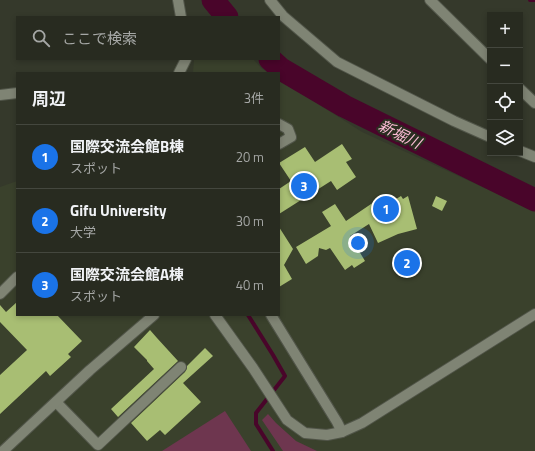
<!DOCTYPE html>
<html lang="ja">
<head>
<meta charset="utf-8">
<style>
	:root { --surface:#282b20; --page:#34372d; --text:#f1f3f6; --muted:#a5a7a5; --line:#44473e; --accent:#1a73e8 }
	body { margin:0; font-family:"Titillium Web","Noto Sans JP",sans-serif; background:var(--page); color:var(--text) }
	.controls { position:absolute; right:12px; top:12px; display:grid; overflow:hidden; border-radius:0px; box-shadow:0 2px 6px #0003 }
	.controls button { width:36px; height:36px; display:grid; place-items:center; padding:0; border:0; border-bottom:1px solid var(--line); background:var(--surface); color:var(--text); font:20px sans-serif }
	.you { position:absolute; left:358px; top:243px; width:14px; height:14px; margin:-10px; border:3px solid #fff; border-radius:50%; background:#1a73e8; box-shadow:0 0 0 6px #1a73e833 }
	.badge { display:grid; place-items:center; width:26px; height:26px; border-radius:50%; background:var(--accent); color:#fff; font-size:13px; font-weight:700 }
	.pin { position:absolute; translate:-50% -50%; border:2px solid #fff; box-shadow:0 1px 4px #0006 }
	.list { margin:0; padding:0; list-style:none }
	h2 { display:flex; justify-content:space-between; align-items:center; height:52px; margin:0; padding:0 16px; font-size:17px }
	h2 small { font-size:13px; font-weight:400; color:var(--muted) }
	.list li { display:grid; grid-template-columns:26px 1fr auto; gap:12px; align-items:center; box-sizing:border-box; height:64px; padding:0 16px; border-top:1px solid var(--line) }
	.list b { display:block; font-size:15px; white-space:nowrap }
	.list p { margin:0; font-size:13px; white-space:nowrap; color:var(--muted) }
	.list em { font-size:13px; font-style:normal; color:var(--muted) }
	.icon { flex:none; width:22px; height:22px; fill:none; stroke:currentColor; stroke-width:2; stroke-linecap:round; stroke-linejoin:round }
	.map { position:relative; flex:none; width:535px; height:451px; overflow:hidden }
	.search { position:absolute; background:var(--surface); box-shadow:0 2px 6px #0003; left:16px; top:16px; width:264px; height:44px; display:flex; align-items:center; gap:10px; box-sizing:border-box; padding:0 14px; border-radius:0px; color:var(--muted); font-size:15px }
	.panel { position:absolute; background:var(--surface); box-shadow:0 2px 6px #0003; left:16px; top:72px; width:264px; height:244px; border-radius:0px }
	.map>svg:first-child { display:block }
	.built { fill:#3a412c }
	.green { fill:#6e364f }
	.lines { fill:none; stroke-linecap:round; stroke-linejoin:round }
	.stream { stroke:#49052a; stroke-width:4 }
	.river { stroke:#49052a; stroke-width:23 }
	.building { fill:#a8be73 }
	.minor-casing { stroke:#515549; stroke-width:12 }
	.minor { stroke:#7f8474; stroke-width:10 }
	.labels { text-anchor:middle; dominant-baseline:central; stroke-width:4; stroke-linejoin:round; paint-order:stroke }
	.water-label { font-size:15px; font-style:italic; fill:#fcbcd6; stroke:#2b2f21 }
</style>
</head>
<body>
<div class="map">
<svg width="535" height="451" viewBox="0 0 535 451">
	<rect width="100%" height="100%" fill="#35392b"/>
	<g class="built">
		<path d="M194,59H253L262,69L269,73H193Z"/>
		<path d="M279,79L362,132L535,211V451H0V187L17,181V315H279Z"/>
	</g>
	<g class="green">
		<path d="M225,411L251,451H162Z"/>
		<path d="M268,414L276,423L296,441L317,451H283L262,420Z"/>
	</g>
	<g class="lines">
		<g class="stream">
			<path d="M530,0H535"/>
			<path d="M218,7L226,0"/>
			<path d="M248,315L273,355L285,376L256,413V424L273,451"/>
		</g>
		<g class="river">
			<path d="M213,0L227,17"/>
			<path d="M270,59L281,69L344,106L535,200"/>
		</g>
	</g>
	<g class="building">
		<path d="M342,144L352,159L346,162L356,177L337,190L331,181L279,214V189L291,181L279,163L305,147L315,162Z"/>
		<path d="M401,196L403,199L408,196L417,229L398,234L378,243L369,224L350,236L365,261L354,268L352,265L345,270L330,248L326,250L319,248L318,256L306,264L296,247L331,226L322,212L335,204L346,221L374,202L378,206L387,201L388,204Z"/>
		<path d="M436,196L447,201L442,211L432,206Z"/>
		<path d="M279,227L293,249L284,265L292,279L279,287Z"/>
		<path d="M17,302V315H57L82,341L68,354L71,357L50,376L46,371L0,414V375L27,350L0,322V305L6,312Z"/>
		<path d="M150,330L157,338L178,361L118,417L111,409L154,369L147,361V360L134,347Z"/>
		<path d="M205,348L213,356L183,383L201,402L165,435L160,430L147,441L131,423L185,372L187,368V366Z"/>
	</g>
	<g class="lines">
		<defs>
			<g id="minor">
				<path d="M178,0L181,17"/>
				<path d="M270,0L283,16L337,62L454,121L490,137"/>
				<path d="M430,0L490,59"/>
				<path d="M179,73L186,59"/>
				<path d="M520,89L535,103"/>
				<path d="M0,95L17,93"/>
				<path d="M279,124L288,129L291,137L279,144"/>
				<path d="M520,151L535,157"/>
				<path d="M0,294L17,277"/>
				<path d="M215,315L253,368L287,420L305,433L327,435L342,432L362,423L535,314"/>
				<path d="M271,315L337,422L342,432"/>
				<path d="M56,402L98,445L181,367"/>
				<path d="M3,451L90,370L154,315"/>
			</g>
		</defs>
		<use href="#minor" class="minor-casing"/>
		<use href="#minor" class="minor"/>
	</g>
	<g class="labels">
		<g class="water-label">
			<text transform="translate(400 134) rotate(26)">新堀川</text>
		</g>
	</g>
</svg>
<div class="controls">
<button>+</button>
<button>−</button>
<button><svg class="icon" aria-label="locate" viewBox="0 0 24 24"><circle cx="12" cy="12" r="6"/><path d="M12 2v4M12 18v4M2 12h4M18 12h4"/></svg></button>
<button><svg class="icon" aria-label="layers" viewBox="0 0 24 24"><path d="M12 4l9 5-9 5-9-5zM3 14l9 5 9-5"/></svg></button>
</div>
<div class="you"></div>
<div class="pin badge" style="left:386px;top:209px">1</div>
<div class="pin badge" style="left:407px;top:263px">2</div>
<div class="pin badge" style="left:304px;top:186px">3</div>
<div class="search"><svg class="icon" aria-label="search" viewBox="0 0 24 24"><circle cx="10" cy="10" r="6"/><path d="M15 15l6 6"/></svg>ここで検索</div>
<section class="panel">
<h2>周辺<small>3件</small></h2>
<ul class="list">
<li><span class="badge">1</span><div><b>国際交流会館B棟</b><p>スポット</p></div><em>20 m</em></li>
<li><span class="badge">2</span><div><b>Gifu University</b><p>大学</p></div><em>30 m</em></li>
<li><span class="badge">3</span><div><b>国際交流会館A棟</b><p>スポット</p></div><em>40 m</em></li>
</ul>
</section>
</div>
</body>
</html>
